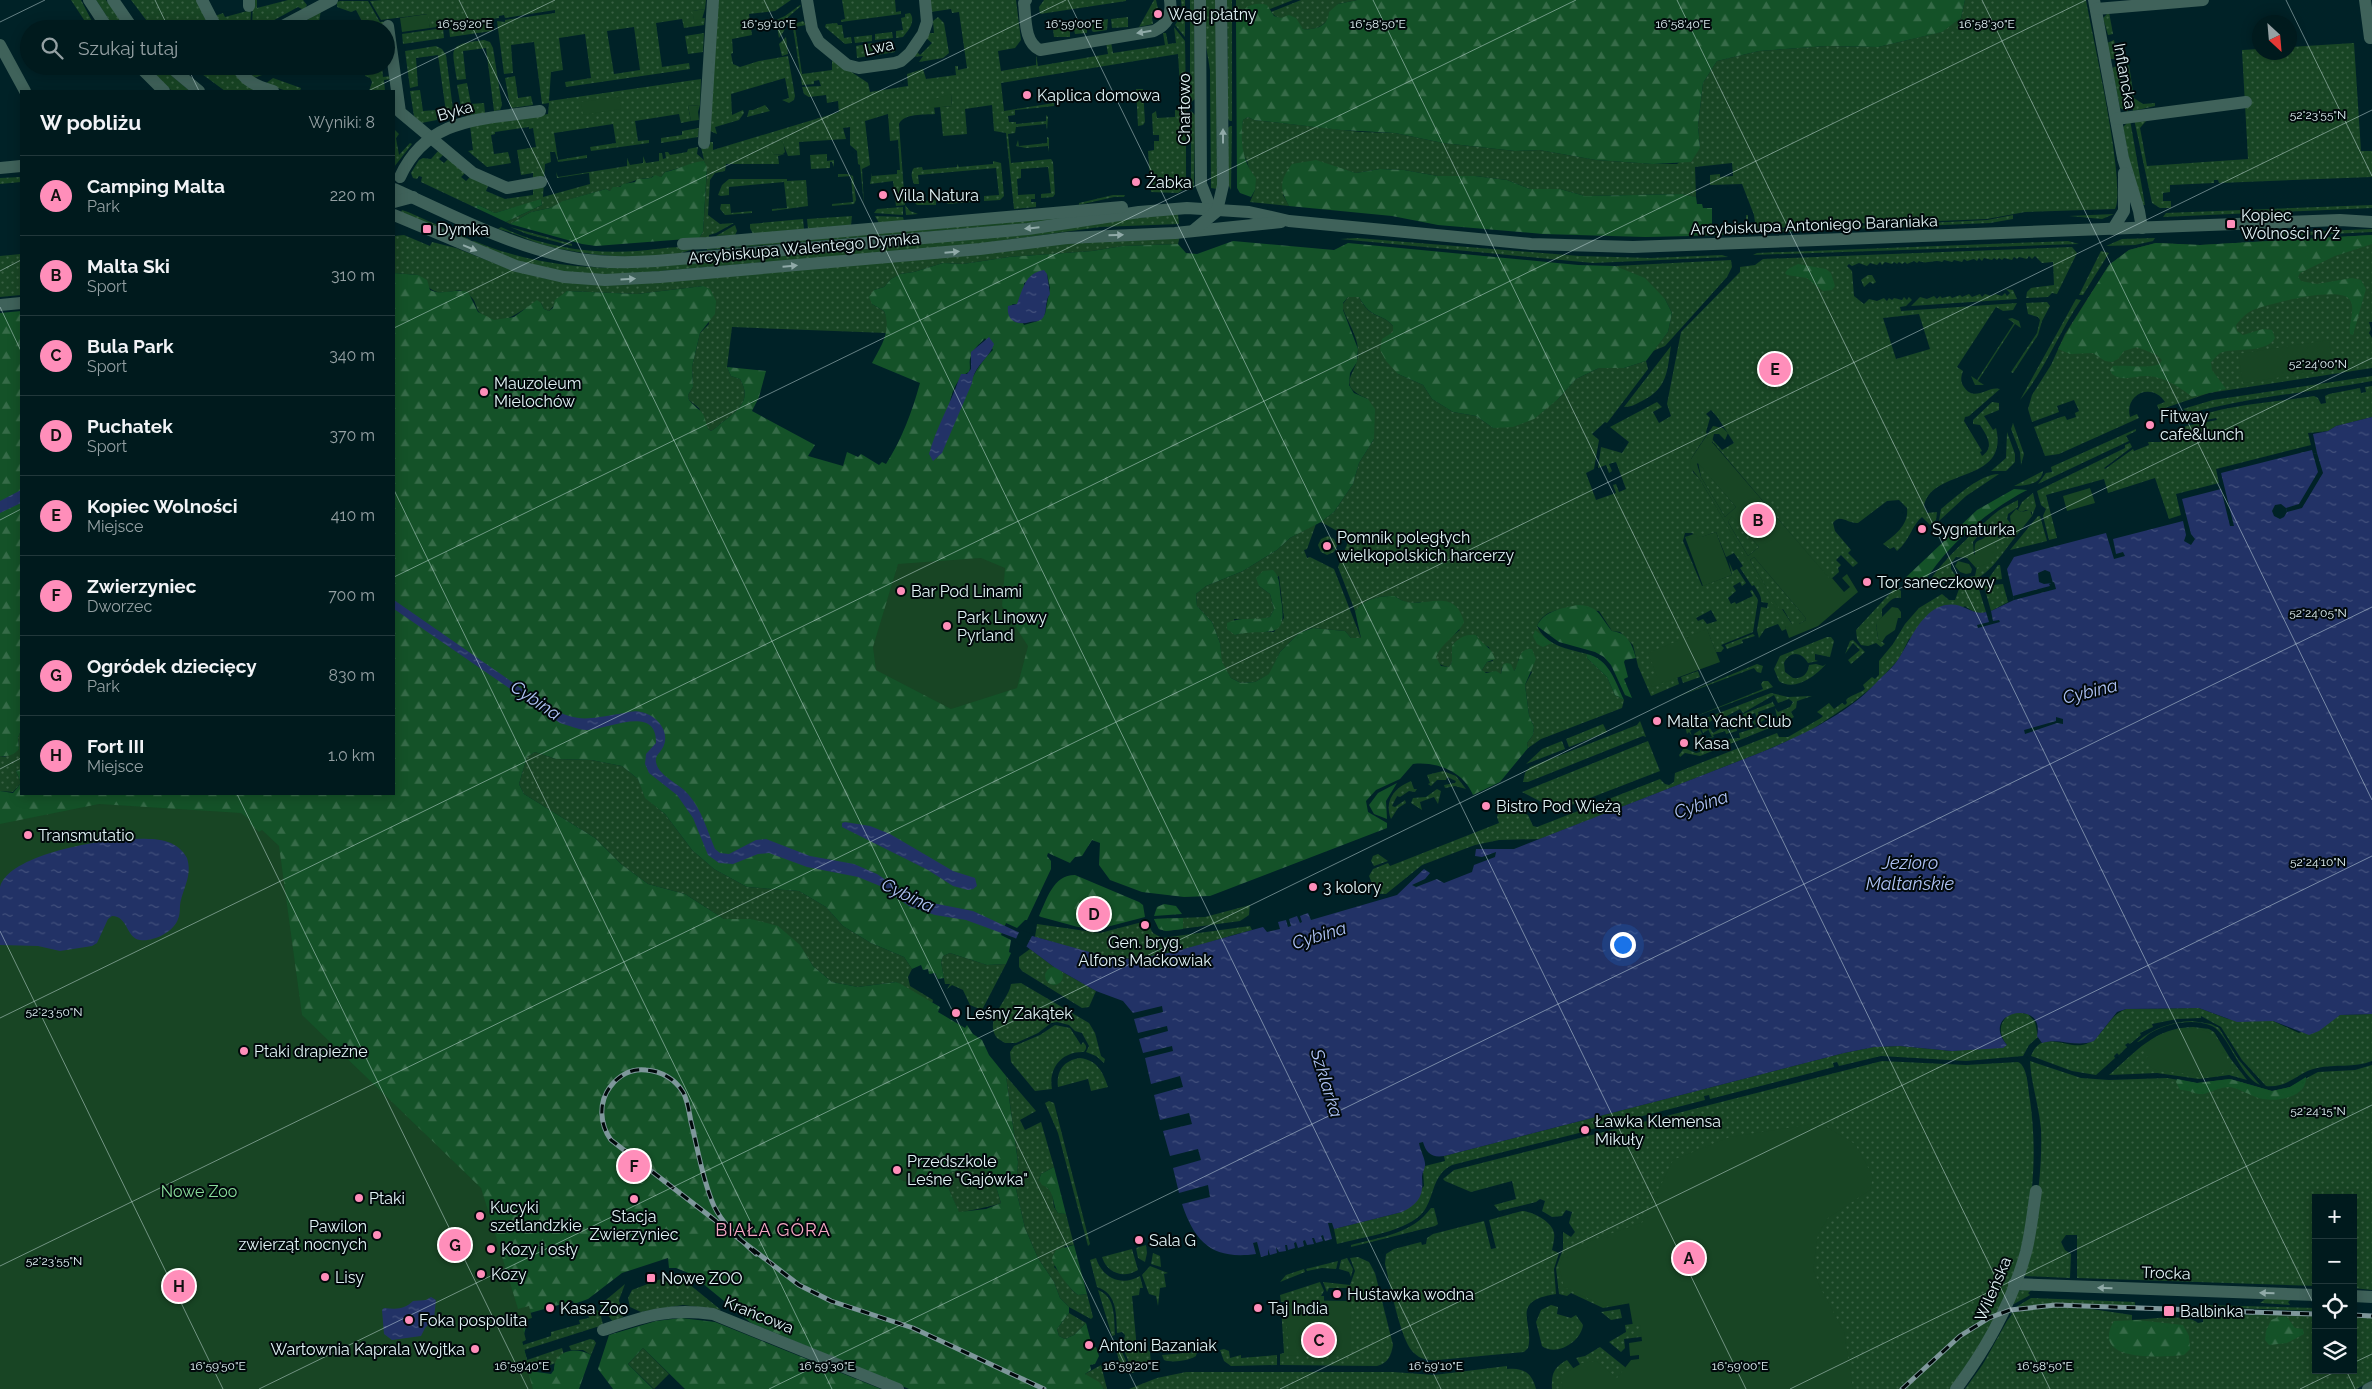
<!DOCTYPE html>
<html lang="pl">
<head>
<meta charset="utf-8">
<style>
	:root { --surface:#001a1d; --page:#0e272a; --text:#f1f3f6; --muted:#95a1a4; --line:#22383b; --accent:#ff8eba }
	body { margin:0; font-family:Raleway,sans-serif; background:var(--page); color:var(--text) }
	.controls { position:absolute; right:15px; bottom:15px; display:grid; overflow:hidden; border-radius:0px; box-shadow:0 2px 12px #0003 }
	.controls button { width:45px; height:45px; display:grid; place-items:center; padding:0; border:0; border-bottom:1px solid var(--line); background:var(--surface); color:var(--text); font:25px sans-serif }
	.compass { position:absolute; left:2252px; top:15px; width:45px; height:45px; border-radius:50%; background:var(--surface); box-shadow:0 2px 12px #0003; rotate:154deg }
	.you { position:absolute; left:1622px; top:944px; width:18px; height:18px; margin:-12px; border:4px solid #fff; border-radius:50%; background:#1a73e8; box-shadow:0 0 0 8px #1a73e833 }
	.badge { display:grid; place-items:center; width:32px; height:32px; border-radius:50%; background:var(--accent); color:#111; font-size:16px; font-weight:700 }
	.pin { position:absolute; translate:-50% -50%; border:2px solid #fff; box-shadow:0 1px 5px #0006 }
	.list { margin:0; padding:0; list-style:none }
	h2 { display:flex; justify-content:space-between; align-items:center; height:65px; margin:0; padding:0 20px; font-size:21px }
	h2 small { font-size:16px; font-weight:400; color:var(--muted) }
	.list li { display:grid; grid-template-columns:32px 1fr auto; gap:15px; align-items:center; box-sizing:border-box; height:80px; padding:0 20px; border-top:1px solid var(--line) }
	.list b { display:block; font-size:19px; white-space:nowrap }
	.list p { margin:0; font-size:16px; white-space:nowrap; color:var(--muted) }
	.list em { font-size:16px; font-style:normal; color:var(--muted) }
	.icon { flex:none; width:28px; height:28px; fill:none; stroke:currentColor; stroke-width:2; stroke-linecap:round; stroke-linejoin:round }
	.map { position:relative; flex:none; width:2372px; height:1389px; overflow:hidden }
	.search { position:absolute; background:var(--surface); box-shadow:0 2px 12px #0003; left:20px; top:20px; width:375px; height:55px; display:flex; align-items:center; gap:12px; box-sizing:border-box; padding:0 18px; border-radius:28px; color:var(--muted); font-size:19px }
	.panel { position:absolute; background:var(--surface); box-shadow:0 2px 12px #0003; left:20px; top:90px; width:375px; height:705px; border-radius:0px }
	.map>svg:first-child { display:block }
	.grass { fill:url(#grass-dots); fill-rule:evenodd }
	.forest { fill:url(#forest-firs); fill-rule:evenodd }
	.park { fill:#184524; fill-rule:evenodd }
	.water { fill:url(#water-ripples); fill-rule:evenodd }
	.pier { fill:#002227 }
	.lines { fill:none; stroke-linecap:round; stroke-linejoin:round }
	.minor { stroke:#3f625a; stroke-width:12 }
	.rail-casing { stroke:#7e979b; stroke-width:5 }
	.rail { stroke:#01090b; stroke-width:3; stroke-dasharray:9; stroke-linecap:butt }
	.oneway { fill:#90aaa8 }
	.ticks { fill:none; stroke:#e1f3f6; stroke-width:1; stroke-opacity:0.45 }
	.poi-dot { fill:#ff8eba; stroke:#01090b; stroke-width:2 }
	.labels { text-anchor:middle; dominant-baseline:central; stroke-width:4; stroke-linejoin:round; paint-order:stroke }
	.poi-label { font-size:16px; fill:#e1f3f6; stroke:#01090b; text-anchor:start }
	.street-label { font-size:16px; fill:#e1f3f6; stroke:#01090b }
	.park-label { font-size:16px; fill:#89dd9b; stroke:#01090b }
	.water-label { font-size:18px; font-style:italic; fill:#aec2f4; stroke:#01090b }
	.neighbourhood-label { font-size:18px; letter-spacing:1px; fill:#f7a7c4; stroke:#01090b }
	.ticks-label { font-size:12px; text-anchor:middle; fill:#e1f3f6; stroke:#01090b; stroke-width:4; stroke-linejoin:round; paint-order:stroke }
</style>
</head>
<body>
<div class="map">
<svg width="2372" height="1389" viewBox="0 0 2372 1389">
	<defs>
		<pattern id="grass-dots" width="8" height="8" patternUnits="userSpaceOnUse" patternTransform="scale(1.25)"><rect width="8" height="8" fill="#184524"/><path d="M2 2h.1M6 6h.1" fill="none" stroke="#396044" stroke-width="1.8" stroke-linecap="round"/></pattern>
		<pattern id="forest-firs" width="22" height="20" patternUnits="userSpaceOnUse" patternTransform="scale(1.25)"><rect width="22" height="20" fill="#145228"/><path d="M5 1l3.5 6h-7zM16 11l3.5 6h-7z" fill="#366b48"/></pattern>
		<pattern id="water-ripples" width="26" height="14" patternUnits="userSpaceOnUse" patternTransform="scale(1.25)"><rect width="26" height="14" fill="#223266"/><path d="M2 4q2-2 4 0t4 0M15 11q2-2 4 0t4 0" fill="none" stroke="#42507c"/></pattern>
	</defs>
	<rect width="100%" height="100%" fill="#002227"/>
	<g class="grass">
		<path d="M71,0H81L96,29H90Z"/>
		<path d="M96,0H106L127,29H115Z"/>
		<path d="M131,0H198L212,29H153Z"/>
		<path d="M253,0H257V8L288,0H303L307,5L304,10L298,7L267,24L266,29H252Z"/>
		<path d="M382,0H706L705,9L693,11L694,19L705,18L704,25L684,28L682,19L656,23L662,67L689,63L690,69L566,87L565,82L591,78L585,34L559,38L563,70L551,72L549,101L701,79L700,105L688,106L691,121L681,123L679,114L635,121L638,141L649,140V143L591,151L590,147L616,143L613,124L554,133L558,160L587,155V158L558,162L555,152H550L551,162L545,164L543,197L590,184L589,173L557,178L556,172L558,177L627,166V158L630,165L643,163V156L646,163L659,161V153H662L663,159L666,158L665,152H668L670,155L687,152L688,149L698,147L697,154L704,160L701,147L710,146V142H713V150L839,112L838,101L827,103L826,95L809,97L804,94L802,87L821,86L819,80L814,81V84L802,85L793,28L794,24L803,21L806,25L795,27L802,74L832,70V59L868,83L870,92L908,86L907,74L923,69L926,79L956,75L955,66H958V70L967,68L959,12L952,13L951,9L931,12L930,0H1016L1021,40L1015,48L998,51L1001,71L1036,65V55L1038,66L1108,54L1106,43L1111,42L1113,53L1165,45L1163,33H1166L1168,44L1176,43L1174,27L1185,41L1186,103H1181L1178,54L1001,83L1004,111L1054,103V106L1015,110V115L1008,116L1009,122H1016V124L1046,121V115L1048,117L1047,130L1046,124L1016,127L1015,133L1008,134L1011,163L1051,159L1053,162L1055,194L1053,197L1041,198V194L1051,193L1048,167L1021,169V178L1017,179L1018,195L1035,194V199H1031V202H1036V207L1014,209L1006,133L994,131L992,105L965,109L967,134L943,136L940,107L952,106L951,94L932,108L934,107L935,114C924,115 904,113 899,124L905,205L910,211L918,214L906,215L905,205L896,206L893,181L870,184L872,173V176L897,174V170H900L898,140L890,141L888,114L865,121L870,165L862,169L864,205L860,165L858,164L857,151L850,145V127L843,128L846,139L799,142L800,155L788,156L782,141L773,155L785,154L778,156L779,164H726L725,171L715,173L710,180L708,215L720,224L734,223L716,233L709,235V238H699L703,232L707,169L704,161L665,172L661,177L653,176L651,178C638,177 623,185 610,191L606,189L564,201L550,208L531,212L510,224L506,222L542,205L541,200L495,213L478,205L474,207L421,182L422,177L419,176L417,179L413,178L411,173L419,160L423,158L431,159L439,150L444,154L439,159L444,163L449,158L466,172L461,177L466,181L471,176L489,184L486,191L505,199L533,195V173L521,175L517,150L536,147L533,128L529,129V127L495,132V134L491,135L494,154L508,152L511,163L487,167L468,151L473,150L470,126L548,114L549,103L542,104L534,42L511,45L513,73L504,74L497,21L505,22V20L555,13V10L505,18L504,15L499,16V18L430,28L427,14L381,20L370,1ZM634,27L640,70L614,74L607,31Z"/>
		<path d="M718,0H791L775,11L749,14L752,35L732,39L733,53L731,54L733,64L740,67L759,61L788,56L795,96L794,100L789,103L782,100L789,98L785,78L731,94L732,115L743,110L744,113L739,120L715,127L717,134L710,131Z"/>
		<path d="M842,0H895L896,12L901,11V14L841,22V20L845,19Z"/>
		<path d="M1044,0H1126V1L1040,14L1039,7Z"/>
		<path d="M1154,0H1156L1158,9L1152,18L1153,24L1139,27Z"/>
		<path d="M1181,0H1185V37L1175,25L1177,22L1176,10L1182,9Z"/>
		<path d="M1190,0H1194L1195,99L1190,103Z"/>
		<path d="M1205,0H1216L1217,189L1211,188L1210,70L1205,40Z"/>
		<path d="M1227,0H1232V121H1230L1228,119Z"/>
		<path d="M1236,0H1293L1270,9C1260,0 1243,9 1236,18Z"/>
		<path d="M1301,0H1357L1338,4C1327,20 1324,31 1303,29C1294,19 1279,22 1271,12Z"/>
		<path d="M1965,0H2086C2092,34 2127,187 2115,209L2025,212L1987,219L1868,224L1855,222L1838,225L1756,229L1754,215L1742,184L1710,185V175L1720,174V177L1733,176L1732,163L1695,167L1696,197L1682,194L1585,196L1560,189H1530L1507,180L1475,176H1438L1404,170L1380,169L1356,173L1342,169L1283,195L1289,206L1250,202L1255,190L1247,161L1242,152L1241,132L1243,120L1248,117L1254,120L1361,132L1395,133L1443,143L1515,151L1539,150L1596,160L1653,164H1677L1700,148L1698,125L1703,83L1717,61L1759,51L1827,46L1878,47L1941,32L1961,18Z"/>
		<path d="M340,1H368L380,22L391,21L384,29H366L356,10L351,12L337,7V2Z"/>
		<path d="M800,5L801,6L787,18L784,31L779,38L776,20L785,16Z"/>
		<path d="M251,10L250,29H221L215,16L223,13L225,17Z"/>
		<path d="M321,10L318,28L311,29L306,21Z"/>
		<path d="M2109,12L2113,34L2108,35L2103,18Z"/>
		<path d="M910,13C916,21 909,30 903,37L896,38V31L903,30L901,18L905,17V14Z"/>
		<path d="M938,17L944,23L949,53L943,58L919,62L923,56L912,57L916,51L920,55L932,43L926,38L930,33H934L933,21Z"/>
		<path d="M1128,17V27L1112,28L1111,19Z"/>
		<path d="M1108,19L1107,30L1094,32L1092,31L1091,22Z"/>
		<path d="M491,22L492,31L450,37L449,28Z"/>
		<path d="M1087,22V33L1075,34L1073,26Z"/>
		<path d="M837,23L838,25H842L844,38L851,37L852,43L845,44L825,27L826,24Z"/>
		<path d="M1070,26V37H1054L1053,29Z"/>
		<path d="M443,28L444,38L403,44L402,34Z"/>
		<path d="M892,32L893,38L875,40V34Z"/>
		<path d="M704,33L703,52L688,54L685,36Z"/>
		<path d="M872,35V41L855,43L854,37Z"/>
		<path d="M786,37L788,54L782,56L779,44Z"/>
		<path d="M484,40L490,42L493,48L502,105L500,110L494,111L486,48L463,51L466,79L457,80C452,46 447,45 484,40Z"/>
		<path d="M2114,40L2118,59H2110L2107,43Z"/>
		<path d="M893,41L895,52L878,55L876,43Z"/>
		<path d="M872,43L874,55L857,58L856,46Z"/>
		<path d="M2354,43L2361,151H2372V177L2219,183L2218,180H2214V183L2170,185V192L2163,193V201H2171V208H2160L2152,203L2134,119L2146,121L2140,128L2147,166L2248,159L2242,50L2259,49L2260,52H2290V47Z"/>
		<path d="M436,46L442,49L446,55L454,117L447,119L438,55L416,58L418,86L410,88L405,51Z"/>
		<path d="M2119,65L2128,112L2120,108L2112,68Z"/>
		<path d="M2129,65L2134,98L2143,104L2155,103V106L2133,111L2125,66Z"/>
		<path d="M146,66H160L190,91H172Z"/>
		<path d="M191,66H230L236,75L261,91H225Z"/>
		<path d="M245,66H267L270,72L254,78Z"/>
		<path d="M368,66H382L383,77L391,76V79L384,80L385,91H369L372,82L370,78L365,76Z"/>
		<path d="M515,76L518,98L531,96L533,105L512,108L510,106L505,78Z"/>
		<path d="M273,78L301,88L300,91H287L265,84Z"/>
		<path d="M467,83L471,104L484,103L485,113L464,116L462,113L457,85Z"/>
		<path d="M1136,89H1143L1145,122L1143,125L1138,126Z"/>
		<path d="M420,90L423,111L436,110L437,120L421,123L414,116L410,91Z"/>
		<path d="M765,105L770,111L747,117L749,110H753Z"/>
		<path d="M1175,110H1186V188L1178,193L1151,192L1148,151L1154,150V141H1159V135H1153L1152,114L1156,111L1157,118L1175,117Z"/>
		<path d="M1191,111L1195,115L1194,188L1191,185Z"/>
		<path d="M2130,120L2145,205H2142L2129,159L2123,127Z"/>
		<path d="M1230,126H1232L1231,190L1228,184V128Z"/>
		<path d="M699,128L698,137L661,143V138L682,135V131Z"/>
		<path d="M394,129L399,134L396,138L399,155L410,143L412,144L394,167Z"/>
		<path d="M1047,137L1049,138V152L1048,146L1026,148L1016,146L1018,140L1019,146L1047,143Z"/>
		<path d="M827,154V161L834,160V167L832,162H830V168L811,169L810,155Z"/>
		<path d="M993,161L1001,163L1004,196L1000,200L984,201V196L999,195L996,168L918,175L919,184H914C912,179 910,172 914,168L922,167L923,170L957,167V164L959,167L993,164Z"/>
		<path d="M838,174H847L853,176L856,200L854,204L832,206V204L853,202L851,176L838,177Z"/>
		<path d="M21,177V182L0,184V178Z"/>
		<path d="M729,179H787V181L806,180L808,206L772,211V209L787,208L784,182L729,187V195L721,196L718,195L722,185Z"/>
		<path d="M915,193H919L920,201L936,200V205H917L914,202Z"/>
		<path d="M1113,195H1125L1124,197H1114L1079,205V203Z"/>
		<path d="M968,198L973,202L947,204L951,199Z"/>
		<path d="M721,204H730L731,213L752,211V213L725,215L720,209Z"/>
		<path d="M2372,205V208L2163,217L2166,213Z"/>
		<path d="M903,207V215L874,213L877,209Z"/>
		<path d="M402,210L408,212L471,240L467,242L401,212Z"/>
		<path d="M1178,214L1179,224L1100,227L970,245L613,275L565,272L516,261L470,243L474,241C520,260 564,267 613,268Z"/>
		<path d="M2114,214L2102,219L2069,216Z"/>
		<path d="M1071,215L1056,221L707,250V249Z"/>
		<path d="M1746,215H1748V234L1693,236L1712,232L1746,231Z"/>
		<path d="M2013,215V219L1990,223L1757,233L1756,230L1838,227L1850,224L1868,226L1987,220Z"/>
		<path d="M852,216L851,225L808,229L807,219Z"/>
		<path d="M875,216L903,217L904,221L879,223Z"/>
		<path d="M803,219L804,229L753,234L750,228V224Z"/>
		<path d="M735,225L737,231L735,235L716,236Z"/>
		<path d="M501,227C544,247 590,254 637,251C655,250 677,245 694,248C664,265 582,255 548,246C531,242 514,232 498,229Z"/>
		<path d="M510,227L572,244V246L527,234Z"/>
		<path d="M2372,229V232L2268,237V234L2277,233Z"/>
		<path d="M404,235L430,246L432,242L456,248L509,269L547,279L1180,236L1178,244L1123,246L1092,251L1009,257L963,264L943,263L914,272L900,274L891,279L884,287L874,290L872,304L884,311L888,321L887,333L732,327L727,367L731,376L740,379C752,400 739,409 724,421C719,424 717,428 711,431L708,429L699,408L689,400L688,395L693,387L692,367L700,333L709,324L703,286L637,294L567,291L549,311L544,309L541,303C521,304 505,334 480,313C476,309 476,303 473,299C470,295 464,292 460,290C435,294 434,295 418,275L394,273V236Z"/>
		<path d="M2372,235V322H2369L2371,329L2369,333L2372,338V368L2209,393L2159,410L2157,405L2165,402C2152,382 2124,394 2130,417L2137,414L2139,418L2059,454L2045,456L2034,427L2061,417L2065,416L2067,420L2076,417L2075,413L2079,411L2074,400L2057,406L2059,412L2032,422L2028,409L2032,395L2051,365L2065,334L2109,265L2129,250L2156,243L2200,245Z"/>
		<path d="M1357,238L1579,256L1651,258L1722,255L1728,257L1593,263L1340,239Z"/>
		<path d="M2155,238L2153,241L2135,245L2106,246L2122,239Z"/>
		<path d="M2068,241L2079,244L1753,255L1757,253Z"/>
		<path d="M2072,247L2077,253L2057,294L2052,293L2048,297L2026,298L2027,292L2031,288L2054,285L2053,262L2042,263L2035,256L2032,259L2029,256L2027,259L2019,257L2017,259L2014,257L2012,260L2004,258L2002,260L1999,258L1997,260L1994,258L1992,260L1984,258L1982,261L1979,258L1977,261L1974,259L1967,261L1964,259L1962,262L1954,260L1952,262L1944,260L1942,262C1934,259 1927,265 1919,261L1917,263L1914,261L1907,264L1905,262L1902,264L1899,262L1897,264L1894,262L1892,264L1885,262L1882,265L1880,262L1877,265L1870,263L1867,266L1859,263L1852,266L1849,264L1847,266L1852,271L1854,296L1864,304L1869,299L1877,301L1884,298L1887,301L1889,298L1892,300L1894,298L1902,300L1904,297L1907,300L1909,297L1912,300L1906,306L1900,307L1901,311L2017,303L2013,310L2003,311L1996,307L1957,367L1963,371C1961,376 1960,382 1964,387C1975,403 1988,385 2000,389L1969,416L1965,417L1964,421L1982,451L1980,452L1982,456C1995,447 1987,436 1980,425L1973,424V420L1992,402L1999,403V410L1984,416L1993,430L1996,428C2010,485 1930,467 1924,507L1927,513L1937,512L1936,520L1930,525L1922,517C1912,525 1910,540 1897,551L1894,547L1890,549L1883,544C1895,535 1909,525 1907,508L1899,500L1887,501L1858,523C1848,524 1840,513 1833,523L1835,531L1851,550L1848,553L1858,563L1853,567L1841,555L1836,560L1841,565L1838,568L1839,572L1830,580L1712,441L1711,438L1722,450L1734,443L1718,418L1711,410L1706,414L1710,418L1706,432L1707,434L1691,459L1693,472L1699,478L1785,623L1786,629L1782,631L1778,624L1765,629L1759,638L1757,630L1761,607L1767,608L1768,603L1761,602C1762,596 1757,590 1754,585L1752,586L1740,568L1743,566L1734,553L1726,557L1716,532L1699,538L1692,533H1685L1683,541L1702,586L1732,575L1729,562L1733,571L1737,569L1746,583L1742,586L1740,582L1733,586L1736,591L1728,598L1731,604L1735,602L1736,604L1753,596L1750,591L1752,590L1758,600L1753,632L1721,645L1724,648L1721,652H1716L1707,630L1677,677L1679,684L1651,696L1638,666L1633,645L1620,632L1612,631L1599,611C1578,610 1547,602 1537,626C1546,646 1568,649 1587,654V658L1607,677L1615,695L1624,700L1622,708L1541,739L1528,748L1527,743L1533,735L1534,727L1529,715L1525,685L1532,672L1518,659V664L1514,671L1502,667L1501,674L1492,672H1483L1482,670L1487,662L1493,661L1489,647L1480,643L1476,635L1452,656V662L1449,667C1418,662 1450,638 1460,630L1420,602C1409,604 1404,603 1395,596C1380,596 1365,598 1355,611L1338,567L1348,542L1351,541L1348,533L1341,535L1339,532L1321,522L1334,512L1353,484L1359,463L1374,439L1368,399C1331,384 1361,373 1358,349C1357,336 1348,322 1343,309V304L1348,297H1359C1371,321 1382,312 1393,326L1398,374L1423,385L1432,399L1453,412L1476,416L1493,428L1558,399L1576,379L1599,368H1624L1646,361L1648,369L1607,423L1605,422L1592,434L1599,440L1594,469L1586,473L1596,500L1616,493L1613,485L1616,484L1619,492L1626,489L1616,462L1609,464L1612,471L1609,473L1606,465L1598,468L1601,447L1622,453L1629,442L1610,427L1657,402L1662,407L1653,412L1659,423L1671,416L1667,404L1681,332L1740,272V267L1755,265L1763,259ZM1919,314L1930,349L1896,359L1883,318ZM1711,610L1717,621L1707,624L1703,619L1698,621L1696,618Z"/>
		<path d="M2101,251L2109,253L2083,295H2079Z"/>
		<path d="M21,254V295L0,297V256Z"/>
		<path d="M1731,260L1732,267L1727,277L1665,346L1653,351L1668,332L1672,313L1665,299L1615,266Z"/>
		<path d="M1868,275H1872L1876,282L1873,284L1870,282L1864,287L1861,280Z"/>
		<path d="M2006,289L2013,290L2017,299L1911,306L1920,297L1927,299L1934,296L1937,299L1940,296L1942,298L1950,296L1952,298L1960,295L1962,297L1969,294L1972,297L1980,294L1982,297L1985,294L1992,296L1995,294L2002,296L2005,293L2007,296L2010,293Z"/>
		<path d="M2076,299L2081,300C2059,332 2045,370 2020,400Z"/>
		<path d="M2047,302L2050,306L2042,321L2038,335L2013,373L2011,372L2037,333L2040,320L2038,317L2028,314L2026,303Z"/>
		<path d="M2012,318L2019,321L2021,328L2015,324L1978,381L1984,385H1975L1971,376L1977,380L2014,323L2008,319Z"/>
		<path d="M1671,346C1667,371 1668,388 1642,401C1636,404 1631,407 1624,407Z"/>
		<path d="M2372,376V381C2312,392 2250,397 2191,413L2183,409L2213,400Z"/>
		<path d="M2372,386V417L2336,426L2328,431L2308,433L2311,445L2216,469L2219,483L2176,494L2181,515L2169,519L2155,478L2108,493L2104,479L2046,495L2057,538L2049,540L2043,516L2046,509L2041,505L2037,491L2125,448V445L2130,443L2132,447L2104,468L2105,469L2133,449L2134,451L2149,445L2148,442H2161L2168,434H2174L2186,426L2217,420L2216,418L2185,424L2184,421C2224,404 2271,403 2314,396L2318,398L2321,404L2326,403L2325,396L2329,394L2360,388L2361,393L2366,392L2365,387Z"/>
		<path d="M2013,423L2024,454L2021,465L2020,452L2011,429Z"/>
		<path d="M2136,429V431L2126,436L2129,441L2038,484L2046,473L2052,472L2051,467Z"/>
		<path d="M2007,432L2015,454V462L2006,471H1991L2006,458Z"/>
		<path d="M1698,462L1736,507L1725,517L1701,477Z"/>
		<path d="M2043,471C2041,484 2027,486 2014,486Z"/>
		<path d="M1999,474L1966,496L1939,521L1941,509C1956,497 1980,474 1999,474Z"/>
		<path d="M2033,493L2036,506L2032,516V512L2026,510L2021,512L2018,510L2022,502Z"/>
		<path d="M2018,500V507L2008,514L2007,519L2011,524C1998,528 1993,521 1986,536L1977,537L1973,542L1974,555L1967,558L1956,557L1951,563V569L1956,576L1939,586L1928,587C1929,572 1984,522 1998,511C2004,507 2012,503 2018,500Z"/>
		<path d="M1732,515L1759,547L1748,556L1728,522Z"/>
		<path d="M2038,516H2040L2047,541L2010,550Z"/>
		<path d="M1316,524L1307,549L1304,550L1307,558L1310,557L1334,569L1361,638H1351L1345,631L1312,628L1299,633L1280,652L1270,674L1255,682L1241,683L1231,678L1221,662L1220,643L1212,622L1197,606L1196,594L1206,586L1243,571L1277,550L1290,538ZM1279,576L1284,618L1274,632L1250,631L1235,635L1234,619L1259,620L1270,617L1274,609L1270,594L1259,586Z"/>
		<path d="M2011,533L2016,536C1995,562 1985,585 1949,585L1958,579L1975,576L1977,566L1997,550L1995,544L1996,539Z"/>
		<path d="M1328,536L1334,539L1337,546L1334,552L1327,555L1321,552L1318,545L1321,539ZM1330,539L1334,549L1324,552L1321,543Z"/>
		<path d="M1754,557L1805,617L1806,620L1799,624H1792L1783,609L1780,611L1750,560Z"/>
		<path d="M1998,565H2000L2002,579L1987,581Z"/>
		<path d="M2003,584L2008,602L1991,611L1984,586Z"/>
		<path d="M1978,586L1986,612C1978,615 1972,611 1965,606L1909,639L1899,659L1875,685L1852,703L1808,732L1762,752L1540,839L1499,840L1475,845L1422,865L1386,894H1376L1369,876L1373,869L1388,863L1390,866L1499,823L1497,817L1500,807L1505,805L1528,815L1533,826L1537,827L1660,779L1665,784L1669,785L1674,782L1675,773L1777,733L1779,737H1788L1821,718L1823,716L1817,712L1829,703L1834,709L1842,703L1845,705L1847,703L1846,700C1852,694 1859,694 1865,689L1863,685L1872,677L1875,679L1879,675V661L1893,644L1905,624L1919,608L1942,594L1949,600H1955L1959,589Z"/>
		<path d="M1898,588L1901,591V598C1891,596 1889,603 1882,609V617L1876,624L1878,639L1885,644L1881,647L1876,643L1868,646L1861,645L1857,639L1856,630L1893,590Z"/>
		<path d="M1753,634L1755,636L1742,640L1743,643L1727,649L1725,645Z"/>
		<path d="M1827,637H1831L1834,641L1830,657L1815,654V660L1818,661L1808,663C1802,652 1790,650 1784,663L1785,672L1793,678C1802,679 1808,674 1809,665L1816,664L1823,666L1826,664C1816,676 1794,692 1779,681L1774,669L1780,656Z"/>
		<path d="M1853,640L1865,652L1851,664L1848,660L1860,650L1853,643L1845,654L1850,641Z"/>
		<path d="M1757,664L1763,666L1761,673L1757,672L1754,668L1674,698Z"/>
		<path d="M1698,671L1700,677L1683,683L1681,677Z"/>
		<path d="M1763,681H1768L1773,687L1684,721L1763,689L1761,684Z"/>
		<path d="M1771,693L1788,697L1812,696L1797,701L1796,708L1791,712L1794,717L1787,721L1700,756L1685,753L1680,757L1679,755L1684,748L1696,753L1700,752V748L1715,747L1714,740L1740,738L1739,733L1778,721L1775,708L1778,712L1790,707L1793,702L1789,699L1778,703L1774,695L1743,713L1740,709L1721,719L1723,722L1729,719L1730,721L1713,728L1720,722L1717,717L1705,725L1708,730L1703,733L1700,724L1690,731L1692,736L1689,732L1687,734L1685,726Z"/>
		<path d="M1771,699L1775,706L1758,712L1760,718L1772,714L1773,716L1754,725L1753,721L1757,719L1755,713L1747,716L1749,723L1736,726L1737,731L1726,734L1725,731L1713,735L1714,737L1708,739L1709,742L1699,744L1694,734L1700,730L1702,734L1697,736L1699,740L1712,737L1708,729L1710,728L1713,733L1725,726L1728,731L1735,729L1731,718H1732L1735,723L1745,718L1743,714L1773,702Z"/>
		<path d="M1640,721L1646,737L1643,736L1528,782H1523L1525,773L1530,767L1637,725Z"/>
		<path d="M1603,724L1607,732L1569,747L1566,739Z"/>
		<path d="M21,730V769L16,771L21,783L13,792L0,791V756L5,757L19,749L18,738Z"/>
		<path d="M1562,741L1565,749L1526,764L1542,749Z"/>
		<path d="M1648,741L1660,771L1564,808L1551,807L1522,792Z"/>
		<path d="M535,752L556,759L591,760L622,766L638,779L646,798L665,814L692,850L714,869L747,887L799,891L826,907L843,926L871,943L904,957L912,969L908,977L910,986L933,1000L932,1003L896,982L858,987L832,982L813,966L799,945L751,919H724L685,894L648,884L621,864L595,838L524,794L519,784L527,757Z"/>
		<path d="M1443,771L1456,776L1466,789L1455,786L1445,788L1444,785L1455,783L1456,781L1447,777L1446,780H1437L1431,786L1428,784L1430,783L1427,775Z"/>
		<path d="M1411,781L1414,789H1417L1415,792L1409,791L1400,797L1397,796L1392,806L1395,807L1405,800L1406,803L1398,808L1391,819C1384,801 1394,788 1411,781Z"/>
		<path d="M1437,789L1441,791L1438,804L1434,797L1420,802L1422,810L1411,803L1413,798L1426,797Z"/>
		<path d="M1378,854L1388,861L1374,866L1371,861L1373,856Z"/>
		<path d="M1250,905L1249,915L1240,921L1166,931L1159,929L1154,919L1205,917Z"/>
		<path d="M1146,921L1153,933L1162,938L1250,926L1252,930C1208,941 1159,962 1113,958C1089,955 1060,943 1035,937L1037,924L1100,933Z"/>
		<path d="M1030,949L1054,967L1096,991L1089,1007L1082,1008L1022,971L1019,967V957Z"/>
		<path d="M950,953L987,965L1006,964L982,1010L970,1005L963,990L952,985L947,989L950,984H945L941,962L943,956Z"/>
		<path d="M1021,983L1089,1023L1095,1033L1101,1056L1105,1059L1104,1063L1096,1056L1086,1052L1089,1046L1082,1033L1075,1031L1069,1025L1057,1022L1051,1023L1038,1033L1016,1043H1005L997,1038C983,1020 1009,1000 1011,984Z"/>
		<path d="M2199,1008L2228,1019L2273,1021L2299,1033L2340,1015L2372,1014V1061C2354,1068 2335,1064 2317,1068C2297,1072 2290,1088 2266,1086L2242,1060L2221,1027L2201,1016V1018L2177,1019L2152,1024L2153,1027L2140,1033L2141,1035L2130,1044L2128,1043L2125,1045L2127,1047L2119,1055L2117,1053L2114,1056L2115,1058L2096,1075L2072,1071L2031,1056C2042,1027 2068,1051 2086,1044C2105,1036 2107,1016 2126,1009Z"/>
		<path d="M2014,1012L2028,1014L2035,1022L2038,1037L2029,1045L2023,1056L1966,1061L1881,1056L1839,1066L1837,1062L1833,1063L1834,1067L1710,1099L1709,1095L1704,1096L1705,1100L1588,1130L1587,1126L1582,1127L1583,1132L1452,1165C1432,1175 1435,1195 1424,1211C1408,1232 1362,1237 1337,1244L1334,1229L1402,1212L1424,1186L1423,1169L1425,1166L1445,1161L1444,1156L1844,1053L1874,1047L1900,1046L1952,1051L2007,1045C1997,1033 1999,1019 2014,1012Z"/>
		<path d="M2192,1021L2211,1024L2219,1028L2238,1059L2260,1085C2239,1076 2228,1033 2212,1026C2194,1018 2169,1023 2152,1032C2147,1035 2141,1042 2137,1042C2153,1028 2171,1022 2192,1021Z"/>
		<path d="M1055,1025L1070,1028L1081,1045L1083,1042C1087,1046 1087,1048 1084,1052C1063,1051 1048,1067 1052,1089L1035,1091L1011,1062L1010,1052L1014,1046L1040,1035Z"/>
		<path d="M2193,1027L2209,1029L2214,1032L2230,1058L2247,1080L2229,1075L2199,1079L2157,1073L2109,1075C2137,1051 2154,1028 2193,1027Z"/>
		<path d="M1080,1058C1097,1060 1103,1072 1108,1087L1091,1091L1088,1079L1058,1087C1056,1071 1064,1060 1080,1058Z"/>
		<path d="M1882,1061L1966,1065L2018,1062C2028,1066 2028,1090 2030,1100C2041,1177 2027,1260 1990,1329C1979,1349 1963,1369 1950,1389H1836L1631,1303L1603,1308L1571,1293L1567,1296L1559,1294L1556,1268L1563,1249V1232L1571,1237L1575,1232L1569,1223L1572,1212L1566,1210L1562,1216L1552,1217L1542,1211L1545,1201L1540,1199L1536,1202L1499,1211L1494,1205L1516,1199L1512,1181L1471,1192L1445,1181L1443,1179L1454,1170Z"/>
		<path d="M2030,1061L2081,1078L2109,1080L2167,1078L2197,1083L2230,1079L2272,1091L2290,1087L2318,1072L2355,1070L2372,1065V1290L2353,1288V1198H2316V1286L2077,1278V1235H2066L2061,1242L2065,1250L2071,1254L2070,1278L2024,1276C2033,1227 2043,1179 2041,1129C2039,1106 2031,1083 2030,1061Z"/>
		<path d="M1006,1076L1036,1111L1020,1120L1025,1130L1041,1122L1054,1167L1041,1174L1039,1180L1052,1192L1054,1207L1058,1213L1066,1214L1074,1245L1065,1246L1054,1267C1064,1275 1067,1288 1078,1295L1087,1294L1093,1317L1091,1319L1069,1307L1060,1298L1054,1282L1038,1258L1025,1228L1016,1189L1018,1161Z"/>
		<path d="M1049,1101L1054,1103L1090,1244L1088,1246L1058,1133L1045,1103Z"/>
		<path d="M979,1165C994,1173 996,1187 1001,1203C987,1208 973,1209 959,1213L943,1176L964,1167Z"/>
		<path d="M1431,1208H1434L1438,1224L1435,1226L1351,1247V1245C1381,1237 1412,1234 1431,1208Z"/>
		<path d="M1522,1211C1532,1211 1553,1222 1554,1233C1555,1238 1553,1245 1552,1250L1559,1253L1554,1269L1556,1294C1508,1301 1535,1323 1528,1348L1524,1352L1438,1360C1428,1361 1419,1359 1412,1351C1400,1337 1390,1284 1385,1264L1386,1254L1394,1249L1421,1242L1422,1245L1426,1244L1427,1238L1433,1234L1484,1221L1491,1249L1496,1248L1489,1220Z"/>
		<path d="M1146,1245L1147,1253L1145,1262L1138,1258L1136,1248Z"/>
		<path d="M1132,1249L1138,1270C1123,1279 1107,1273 1102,1257Z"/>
		<path d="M1153,1253L1160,1256L1161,1267L1151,1264Z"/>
		<path d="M1358,1257L1369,1262L1375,1273L1393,1345C1391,1356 1388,1363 1377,1366L1280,1365V1354L1284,1353L1281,1307L1300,1308L1348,1354L1349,1298L1351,1297L1348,1288H1329L1327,1292L1323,1282L1350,1285L1355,1271L1350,1258Z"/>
		<path d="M1096,1258C1102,1278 1122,1287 1140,1276L1143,1288H1140L1139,1295L1132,1296L1137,1349H1147L1150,1352L1151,1364L1147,1368L1132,1373L1127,1370L1128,1360L1120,1342L1124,1341L1125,1335L1122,1332L1117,1333C1116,1315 1118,1294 1097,1287L1090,1260Z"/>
		<path d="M1347,1258L1353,1269L1351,1277L1349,1272L1339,1269L1341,1260Z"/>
		<path d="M1338,1261L1336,1269L1322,1268L1307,1271L1306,1269Z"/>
		<path d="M1150,1266L1168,1273L1164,1274L1166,1287L1160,1288L1158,1306L1156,1296L1149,1294L1142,1275Z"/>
		<path d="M1304,1269L1305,1272L1280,1282L1286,1275Z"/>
		<path d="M666,1277H677L684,1280L721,1310L683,1305L641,1312L630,1307L628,1298L632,1290Z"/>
		<path d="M1320,1282L1324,1291L1321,1296H1324V1301L1281,1302L1280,1295Z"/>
		<path d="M625,1284L619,1300L623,1317L613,1322L600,1305Z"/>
		<path d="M2034,1288L2028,1293L2030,1295L2014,1304L2011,1303L2017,1291Z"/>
		<path d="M1098,1290C1116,1297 1114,1318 1115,1335L1112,1336Z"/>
		<path d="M2268,1297L2293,1298L2288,1302L2290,1305L2260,1303Z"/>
		<path d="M2031,1298L2135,1302V1306L2061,1303L2016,1307Z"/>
		<path d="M1551,1305L1558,1307L1557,1314L1571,1318L1576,1315L1583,1325C1581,1342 1556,1357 1542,1346L1536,1322L1541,1310Z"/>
		<path d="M2207,1305L2316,1308V1311L2207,1307Z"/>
		<path d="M2043,1307H2078L2132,1315V1320C2146,1320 2186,1313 2198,1323L2203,1322V1318L2256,1314L2316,1316V1370H2353V1317L2372,1318V1380L2357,1389H1965L1983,1364L2007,1321L2012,1314L2010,1313Z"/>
		<path d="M595,1309L600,1312L603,1325L524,1350L523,1345L551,1336V1332L580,1324L579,1320L589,1318L588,1313Z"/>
		<path d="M1620,1309L1622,1318L1611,1320L1601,1312Z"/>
		<path d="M1069,1313L1086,1323L1074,1335L1065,1339L1059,1336L1057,1329Z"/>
		<path d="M1654,1321L1648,1336L1624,1339L1625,1348L1621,1352L1609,1342L1626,1332L1625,1325Z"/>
		<path d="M590,1339L594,1340L596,1343L591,1355L583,1350H571L569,1346Z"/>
		<path d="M1117,1341L1126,1361L1121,1368L1114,1342Z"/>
		<path d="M1600,1347L1625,1367L1629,1378L1591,1382L1576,1358L1585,1356Z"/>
		<path d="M562,1348L565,1358L563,1361L530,1371L527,1360Z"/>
		<path d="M643,1348L669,1374L654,1389L628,1364Z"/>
		<path d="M1224,1349L1229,1351L1230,1358L1241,1355V1358L1277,1355V1365L1231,1366L1224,1361L1220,1350Z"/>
		<path d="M1197,1352L1196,1356C1188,1361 1172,1363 1164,1360L1162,1355Z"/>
		<path d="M1567,1360L1581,1378L1568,1389H1552C1551,1374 1554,1367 1567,1360Z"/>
		<path d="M1101,1365L1107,1389H1104C1098,1381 1089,1380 1085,1374Z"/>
		<path d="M1507,1366V1369C1523,1367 1532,1373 1536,1389H1129L1157,1378L1186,1372H1393L1434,1375Z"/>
	</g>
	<g class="forest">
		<path d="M1357,0H1965L1961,18L1942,32L1878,47L1827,46L1759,51L1717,61L1703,83L1698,125L1700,148L1691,162L1653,164L1596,160L1539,150L1515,151L1443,143L1395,133L1341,130L1254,120L1248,117L1243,120C1240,140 1242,162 1256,178L1255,190L1251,197L1240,193L1237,188L1236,18C1243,8 1254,1 1267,5L1274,16L1281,18L1289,15L1296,18L1303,29C1315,30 1328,27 1329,12L1338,4Z"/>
		<path d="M1316,160L1356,173L1380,169L1404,170L1438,176H1475L1507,180L1530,189H1560L1585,196L1682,194L1696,197L1697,204H1702L1703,208H1712V232L1693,236L1645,237L1543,234L1438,225L1392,216L1289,206C1279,188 1280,180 1292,164Z"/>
		<path d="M704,161L707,167L703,232L699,238L596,246L582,244L510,224L531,212L550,208L563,201L606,189L610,191L613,187H620L623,184L635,182L637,179L651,178L655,175L661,177L665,172C677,170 693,161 704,161Z"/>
		<path d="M541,199L542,205L506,222L474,207L478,205L495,213Z"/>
		<path d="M2372,235V244L2335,256L2300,273L2298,277L2301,281L2317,284L2352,278L2361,280L2366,289L2353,335L2350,334C2348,324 2356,310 2350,300C2341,285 2268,304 2253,310C2246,313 2241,319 2236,325L2237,331L2243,335L2263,329L2272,330L2275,338C2267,353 2238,348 2223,352C2218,353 2215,359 2211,362L2212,370L2226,389L2192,397C2180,387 2163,376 2146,376C2135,376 2122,382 2112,374L2110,370L2113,366C2128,365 2146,369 2160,364L2162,360L2157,355L2137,347L2124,351L2118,359L2112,362L2105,361L2093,353L2070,354L2058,349L2069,329L2109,265L2129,250L2156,243L2200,245Z"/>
		<path d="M1233,241L1334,250L1348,243L1578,265L1615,266L1645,278L1665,299L1672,313L1668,332L1646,361L1624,368H1599L1576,379L1558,399L1534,419L1513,427L1493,428L1476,416L1453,412L1432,399L1423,385L1398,374L1386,361L1380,350L1382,339L1393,332V326C1382,312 1372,321 1359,297H1348L1343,303V310L1358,349L1357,362L1350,373L1349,385L1354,393L1368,399L1375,409L1374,439L1359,463L1353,484L1334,512L1321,522L1290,538L1277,550L1243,571L1206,586L1196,594L1197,606L1212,622L1220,643L1222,662L1231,678L1241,683L1255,682L1269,674L1280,652L1299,633L1313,628L1345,631L1351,638H1361L1355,611C1365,598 1380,596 1395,596C1418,616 1453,581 1464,622C1457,636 1442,642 1436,657L1441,666L1449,667L1452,662V646C1459,638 1464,634 1476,635C1482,645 1492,647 1495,659L1487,662L1482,670L1486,673L1496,671L1501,674L1503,664L1507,663L1511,664L1514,671C1520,663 1517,648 1532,649L1536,659L1525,685L1529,715L1534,727L1533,735L1527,743L1528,748L1500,782L1473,795C1464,772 1437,761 1413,764L1400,779L1376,790L1366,801L1368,812L1387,823V828L1210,896L1184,897L1142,892L1110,880L1099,865L1100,843L1092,840L1082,856L1075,857L1070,863L1048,853L1047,856L1051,861V869L1027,920H1025L1017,928L1006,923L1001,935L1011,940L1009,952L1011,953L1006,964L987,965L950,953L943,956L941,962L944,978L938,979L935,973L929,974L928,969L923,970L921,965L912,969L904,957L871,943L843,926L826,907L799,891L747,887L714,869L692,850L665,814L645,798L638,779L622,766L591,760L556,759L535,752L527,757L519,784L524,794L595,838L621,864L648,884L685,894L724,919H751L778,926L800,945L813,966L832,982L858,987L896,982L901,984L940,1007L938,1012L965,1028L967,1025L973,1034L982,1040L989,1055L1006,1076L1018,1162L1016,1189L1025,1228L1038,1258L1054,1282L1060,1298L1069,1307V1313L1057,1329L1059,1336L1065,1339L1074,1335L1086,1323L1091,1342L1086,1343L1088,1349L1096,1347L1099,1356L1095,1364L1090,1365L1091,1370L1085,1374L1099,1382L1104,1389H909L751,1323L691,1274L676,1268H669L668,1258L622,1273L588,1299L574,1304L573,1301L530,1313L522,1341L530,1371L551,1374L554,1370C554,1350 576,1346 591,1355L579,1389H0V791L13,793L21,783L16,771L21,769V794H394V273L418,275L427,280L430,290C442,296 455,288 468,292L478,312L494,320L514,317L537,300L541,303L544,309L549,311L553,308L555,300L567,291L637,294L703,286L710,289L716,301L715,314L700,333L692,367L693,387L688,395L689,400C702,415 702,406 708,429L711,431C717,428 719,424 724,421C739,409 752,400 740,379L731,376L727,367L766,371L759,397L752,411L815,445L808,456L843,466L847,452L858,457L861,454L879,465L882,462L886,464C902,439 912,412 920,383L872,363C881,346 892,331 884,311L872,304L869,297L874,290L884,287L891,279L900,274L914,272L943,263L963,264L1009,257L1092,251L1123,246L1178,244L1186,253L1197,254ZM1047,274L1050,288L1045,314L1038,321L1024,325L1012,304H1017L1024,290V283ZM985,338L993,350C972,369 964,398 953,424C952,419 950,413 950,408C949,395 958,376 969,372C971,367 969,365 970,359C972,349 979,345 985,338ZM979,1165C994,1173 996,1187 1001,1203L986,1209L959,1212L943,1176L964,1167Z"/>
		<path d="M1798,264L1826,269L1831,273L1835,286L1832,290L1823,291L1807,278L1787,275L1785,273L1788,269Z"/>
		<path d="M21,311V730L18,738L19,749C14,755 8,757 0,756V313Z"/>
		<path d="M2014,489L2027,490C1985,512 1946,546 1921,587L1904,584L1903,580L1977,510Z"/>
		<path d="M1273,570C1281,578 1279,588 1281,599C1289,644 1266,627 1235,635L1227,629V623C1240,616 1256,621 1270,617L1274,609L1270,594L1259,586L1256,578L1263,571Z"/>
		<path d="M1578,605C1600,606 1599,616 1612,631C1628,633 1632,644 1636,658L1625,660L1624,662L1628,677L1624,679L1632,698L1625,695L1611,665L1604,657L1595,652L1559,642L1537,626C1544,611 1562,608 1578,605Z"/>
		<path d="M1535,630L1552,643L1543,647L1537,644L1533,636Z"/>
		<path d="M1587,654C1609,659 1615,681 1624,700L1615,695L1607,677L1587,658Z"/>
		<path d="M1397,783L1386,801L1387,819L1374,814L1369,805L1378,793Z"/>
		<path d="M1075,875L1139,902L1143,905L1145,917L1099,929L1078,927L1041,917L1039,916C1047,899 1053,875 1075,875Z"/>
		<path d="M1164,904L1176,906L1182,914L1154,916L1157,907Z"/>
		<path d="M1183,918V929L1166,931L1159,929L1154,919Z"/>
		<circle cx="1054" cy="976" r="9"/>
		<path d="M2306,1077C2307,1097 2278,1102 2263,1099C2251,1097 2242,1089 2230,1087C2220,1087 2212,1092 2203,1094C2195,1095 2189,1089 2180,1090L2176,1082L2177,1079L2197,1083L2230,1079L2272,1091L2290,1087Z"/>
		<path d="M1054,1167L1066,1214L1058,1213C1051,1203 1056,1190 1042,1185L1039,1180L1041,1174Z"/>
		<path d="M1074,1245L1087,1294L1078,1295C1070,1290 1054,1268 1052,1258L1056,1250Z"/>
		<path d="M2279,1317H2287L2295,1328L2303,1329L2304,1334L2287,1343L2269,1345L2265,1340L2266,1331L2271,1320Z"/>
		<path d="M681,1318L715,1322L881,1389H685L643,1348L628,1364L653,1389H613L598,1369L609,1335L656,1321Z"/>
		<path d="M2137,1320L2183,1325L2189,1336L2190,1349L2184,1355C2162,1357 2089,1363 2114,1321Z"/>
	</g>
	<g class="park">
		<path d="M705,9L702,19L694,20L692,11Z"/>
		<path d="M428,14L430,28L402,32L400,18Z"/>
		<path d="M951,94L952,106L931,108V100Z"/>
		<path d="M619,97L621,109L583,115L581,102Z"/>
		<path d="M700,105L698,112L699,120L691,121L688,106Z"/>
		<path d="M783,141L785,152L783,154L773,155L770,145Z"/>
		<path d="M2329,340L2333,369L2243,383L2238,354Z"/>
		<path d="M1713,426L1723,428L1728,433L1725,440L1719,434H1714L1712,442L1830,579L1832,578L1844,592L1850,587L1842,578L1847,574L1858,592L1818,626L1789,638L1784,623L1699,478L1690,467L1691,459ZM1698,463L1736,507L1725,517L1701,477L1697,464ZM1732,516L1759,547L1748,556L1728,522ZM1754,557L1805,617L1806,620L1799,624H1792L1782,609L1780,610L1750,560Z"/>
		<path d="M2090,488L2095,503L2067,511L2063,496Z"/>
		<path d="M2016,509L2021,512L2030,510L2032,516L2016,536L2009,534L1998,537L1995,544L1998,551L1991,562L1976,568L1967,558L1975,554C1973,536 1981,543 1986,536C1988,533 1989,529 1992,525L2011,524L2010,516Z"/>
		<path d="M1716,532L1732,575L1703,586L1685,537L1694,534L1701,537Z"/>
		<path d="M981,558L1005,568L1002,606L1028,646L1017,688L951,709L876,670L873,647L898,564Z"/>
		<path d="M1958,561L1969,564L1972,569L1971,573L1966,574L1960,572L1955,566Z"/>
		<path d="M1892,607L1898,608L1901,612V618H1898L1895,630L1886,636L1882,642L1878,639L1876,623Z"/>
		<path d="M1707,629L1720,662L1652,687L1649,680L1657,676L1648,653Z"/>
		<path d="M99,804L241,813L250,820V824L259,832L262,830L279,846L302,1015L481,1188L518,1309L529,1306L532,1318L521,1321L526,1340L522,1342L530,1371L528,1372L533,1389H0V824Z"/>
		<path d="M2180,1028C2217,1027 2219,1039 2232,1070C2220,1073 2207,1079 2194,1077C2190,1076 2186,1074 2182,1073C2166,1071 2154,1074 2143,1060L2148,1056L2142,1049L2159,1035Z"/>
		<path d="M1820,1123L1855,1144L1873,1176L1870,1190L1828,1218L1818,1234L1813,1269L1820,1287L1844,1332L1853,1389H1563L1560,1376L1582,1363L1596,1361L1617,1378L1631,1360L1639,1359V1355L1630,1356L1629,1343L1642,1341L1640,1325L1633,1326L1629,1303L1604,1306L1564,1287L1559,1267L1566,1250L1643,1222L1673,1160L1730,1137Z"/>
		<path d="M908,1161L919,1166L911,1184L899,1179Z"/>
		<path d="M1285,1300L1351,1301L1350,1354L1289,1356Z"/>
	</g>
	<g class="water">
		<path d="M1044,270L1047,274L1050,294C1044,301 1048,313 1042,319C1038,322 1034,321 1030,322C1018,326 1006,321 1008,306L1017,304C1023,289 1025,273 1044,270Z"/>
		<path d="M989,337L994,344C989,359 974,365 972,383L942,453L933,461L929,454C936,428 950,405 959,379L961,374H967L971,369V352Z"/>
		<path d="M2372,417V1014L2340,1015L2319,1031L2309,1035L2273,1021L2237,1022L2199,1008L2126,1009L2117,1012L2094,1041C2075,1048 2059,1037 2042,1043L2037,1036C2046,998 1978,1011 2007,1045L2003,1048L1952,1051L1900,1046L1874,1047L1844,1053L1444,1156C1432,1158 1426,1153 1423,1142L1419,1143C1420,1150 1426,1160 1425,1166C1424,1171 1422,1173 1422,1178C1424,1196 1418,1204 1402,1212L1334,1229L1332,1223H1328L1332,1239L1325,1241L1323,1235L1321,1236L1323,1241L1316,1243L1314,1238H1312L1314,1244L1307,1245L1305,1240L1303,1241L1304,1246L1298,1248L1296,1242L1294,1243L1295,1248L1288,1250L1287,1245H1285L1286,1251L1279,1252L1276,1247L1277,1253L1270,1255L1268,1249V1255L1261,1257L1257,1242L1253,1243L1256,1254C1213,1260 1195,1243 1182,1204L1210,1197L1208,1185L1179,1193L1173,1168L1201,1160L1198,1149L1170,1156L1163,1131L1192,1124L1189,1113L1160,1120L1154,1095L1183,1087L1180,1076L1151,1084L1145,1058L1173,1051L1172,1046L1143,1053L1139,1039L1168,1031L1167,1026L1138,1033L1134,1019L1163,1012L1162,1006L1133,1013L1123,1001L1096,991L1054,967L1015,938L966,920L935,915L909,906L880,886L858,877L807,867L769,853L758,854L733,864L719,863L708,855L693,818L677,795L649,773L645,764L646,754L656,743C657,704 609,729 587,730C578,730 568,725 560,723L394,609V600L548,707C580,723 585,719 619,714C626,713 635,710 641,712C657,715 672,733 662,749C659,754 655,756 656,762C658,776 680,784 688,794C702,810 707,830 715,849L720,853L729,854L756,840L766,839L810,856L854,864L877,874L907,894L927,902L973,911L1018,932L1111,958L1136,959L1173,952L1263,927L1267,932L1280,929L1278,922L1286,920L1288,927L1291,926L1289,919L1297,916L1300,923L1302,922L1300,916L1308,913L1311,920L1397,895L1424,869L1430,873L1425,879L1412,885L1416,887L1437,879L1444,883L1472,872L1474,865L1495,857L1496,852L1482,857L1475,856L1476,849H1514L1762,752C1802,735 1846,715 1876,683C1883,675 1894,667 1899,658C1910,641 1919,616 1939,607C1962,598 1971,617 1986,612L1989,622L1977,625L1978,628L2000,622L1999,620L1993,621L1991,611L2014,600L2007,569L2014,557L2106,533L2114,559L2125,556L2123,552L2116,554L2113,539L2183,521L2186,535L2184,541L2191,545L2195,539L2191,534L2182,499L2221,489L2230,526H2234L2221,473L2312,450L2313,454L2317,453L2313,434L2328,431L2336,426ZM2281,504L2286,508L2287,512L2284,517L2280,519L2274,516L2272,511L2275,505ZM2045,570L2050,572L2053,583L2044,584L2039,582L2038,573ZM2056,717L2063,719V724L2057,723L2025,734L2024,730L2056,721Z"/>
		<path d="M21,490V503L0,513V501Z"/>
		<path d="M845,822L870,826L890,834L953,871L975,878L977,886L973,889L968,890L953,886L928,870L842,827V823Z"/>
		<path d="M124,839C146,839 175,835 187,858C192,874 185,885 181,900C179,906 181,913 178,919C174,932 153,942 140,940C126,938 128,916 112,916L108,919L97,943L92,946L60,951L38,946L0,945V887C9,855 95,841 124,839Z"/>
		<path d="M431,1297L436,1300L434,1319L425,1328L421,1336L392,1340L384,1334L382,1310L384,1308C396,1309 404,1310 413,1301L426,1300Z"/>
	</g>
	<g class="pier">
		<path d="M2317,453L2323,473L2302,508L2287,512L2286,508L2299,504L2318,472L2313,454Z"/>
		<path d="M2054,582L2056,589L2014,600L2013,596L2050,586L2049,584Z"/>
		<path d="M1020,930L1033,934L1025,949L1015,941Z"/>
	</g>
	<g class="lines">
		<g class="minor">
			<path d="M89,0L108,29"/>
			<path d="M113,0L133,29"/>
			<path d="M202,0L217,29"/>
			<path d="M807,0L812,29L819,42L847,65L859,68L895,63L901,61L910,53L923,34L927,22L925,0"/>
			<path d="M1026,0L1024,3C1026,19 1024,42 1040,50L1154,31C1168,24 1172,15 1170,0"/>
			<path d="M1200,0L1201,184L1213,214"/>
			<path d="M2094,0L2123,158L2139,211L2142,228"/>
			<path d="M2365,0L2370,38"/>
			<path d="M249,6V0"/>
			<path d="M2096,9L2203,0"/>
			<path d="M388,26L400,112L473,173L507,188L541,182"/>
			<path d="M277,29L332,0"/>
			<path d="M0,45L25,91"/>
			<path d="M139,66L164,91"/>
			<path d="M169,66L199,91"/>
			<path d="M237,66C245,82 257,86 273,91"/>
			<path d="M2116,119L2246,102"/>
			<path d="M704,143L713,0"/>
			<path d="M0,168L21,166"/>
			<path d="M400,177C428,116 482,120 540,111"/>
			<path d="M394,189C450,214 508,245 568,257C597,263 627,263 656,261L1028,229L1139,212L1187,208L1249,212L1289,221L1531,244L1633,247L2340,220L2372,222"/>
			<path d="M394,202L413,197"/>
			<path d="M394,215L516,266L564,277L605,280L660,277L980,249L1067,238L1175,233L1281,222"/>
			<path d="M2113,229L2124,211V173"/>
			<path d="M1194,230L1217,211L1223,185L1221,0"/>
			<path d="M683,244L707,243L1122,207"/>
			<path d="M0,305L21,303"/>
			<path d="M2014,1284L2316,1295"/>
			<path d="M2353,1296L2372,1297"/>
			<path d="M603,1330C646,1316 668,1308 713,1314L898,1389"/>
			<path d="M1956,1389C1987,1348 2012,1302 2026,1252C2031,1232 2033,1211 2036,1191"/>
			<path d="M2368,1389L2372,1387"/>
		</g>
		<defs>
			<g id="rail">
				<path d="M756,1254C741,1240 723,1225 714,1206C702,1179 698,1149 691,1122C689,1112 688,1101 683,1092C675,1079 661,1071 646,1070C631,1068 618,1076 610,1087C598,1103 600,1125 611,1140L799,1285L831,1301L913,1328L1044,1389"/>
				<path d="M2246,1312L2316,1314"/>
				<path d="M2353,1315L2372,1316"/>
				<path d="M1902,1389L1960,1336L1989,1318L2010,1310L2056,1305L2253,1312"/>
			</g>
		</defs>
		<use href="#rail" class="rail-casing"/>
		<use href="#rail" class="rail"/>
	</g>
	<defs><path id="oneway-solid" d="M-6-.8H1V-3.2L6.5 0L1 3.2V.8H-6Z" transform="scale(1.25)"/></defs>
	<g class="oneway">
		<use href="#oneway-solid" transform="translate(1144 32) rotate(171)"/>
		<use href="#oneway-solid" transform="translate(1223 136) rotate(-90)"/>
		<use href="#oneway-solid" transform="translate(1032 228) rotate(174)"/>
		<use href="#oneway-solid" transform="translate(1116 235) rotate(-1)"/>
		<use href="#oneway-solid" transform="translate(470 248) rotate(22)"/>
		<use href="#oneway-solid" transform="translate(952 252) rotate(-5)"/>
		<use href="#oneway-solid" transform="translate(790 266) rotate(-5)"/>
		<use href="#oneway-solid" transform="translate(628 279) rotate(-3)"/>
		<use href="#oneway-solid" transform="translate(2105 1288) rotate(-178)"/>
		<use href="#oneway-solid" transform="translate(2267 1293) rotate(-178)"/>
	</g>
	<path class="ticks" d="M155,0L169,29M459,0L1137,1389M764,0L1441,1389M1068,0L1746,1389M1373,0L2050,1389M1677,0L2316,1309M1982,0L2372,800M2286,0L2372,176M0,22L45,0M187,66L199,91M368,91L555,0M0,271L21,260M0,307L21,351M394,328L1066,0M394,490L832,1389M0,520L21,509M394,577L1576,0M0,769L21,758M237,794L528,1389M0,931L223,1389M0,1018L2086,0M0,1266L2372,110M2353,1363L2372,1354M2346,1370L2355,1389M259,1389L2372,358M769,1389L2372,607M1280,1389L2372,856M1790,1389L2372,1105M2300,1389L2339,1370"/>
	<g class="poi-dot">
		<circle cx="1158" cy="14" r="5"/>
		<circle cx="1027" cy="95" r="5"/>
		<circle cx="1136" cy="182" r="5"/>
		<circle cx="883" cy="195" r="5"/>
		<rect x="2226" y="219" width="10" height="10" rx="2.5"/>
		<rect x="422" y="224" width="10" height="10" rx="2.5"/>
		<circle cx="484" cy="392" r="5"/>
		<circle cx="2150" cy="425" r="5"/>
		<circle cx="1922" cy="529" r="5"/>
		<circle cx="1327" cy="546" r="5"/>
		<circle cx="1867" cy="582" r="5"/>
		<circle cx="901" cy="591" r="5"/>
		<circle cx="947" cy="626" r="5"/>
		<circle cx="1657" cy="721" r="5"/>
		<circle cx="1684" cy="743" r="5"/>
		<circle cx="1486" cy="806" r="5"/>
		<circle cx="28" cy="835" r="5"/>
		<circle cx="1313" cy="887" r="5"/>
		<circle cx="1145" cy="925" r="5"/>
		<circle cx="956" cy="1013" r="5"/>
		<circle cx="244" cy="1051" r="5"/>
		<circle cx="1585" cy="1130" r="5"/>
		<circle cx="897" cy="1170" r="5"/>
		<circle cx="359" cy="1198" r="5"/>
		<circle cx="634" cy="1199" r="5"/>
		<circle cx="480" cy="1216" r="5"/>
		<circle cx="377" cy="1235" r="5"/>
		<circle cx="1139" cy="1240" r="5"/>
		<circle cx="491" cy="1249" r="5"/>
		<circle cx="481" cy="1274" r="5"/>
		<circle cx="325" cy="1277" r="5"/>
		<rect x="646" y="1273" width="10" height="10" rx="2.5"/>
		<circle cx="1337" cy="1294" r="5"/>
		<circle cx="550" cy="1308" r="5"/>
		<circle cx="1258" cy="1308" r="5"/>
		<rect x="2163" y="1305" width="12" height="12" rx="2.5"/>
		<circle cx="409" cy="1320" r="5"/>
		<circle cx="1089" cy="1345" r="5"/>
		<circle cx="475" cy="1349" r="5"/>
	</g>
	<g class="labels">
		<g class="poi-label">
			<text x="1168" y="14">Wagi płatny</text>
			<text x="1037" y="95">Kaplica domowa</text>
			<text x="1146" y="182">Żabka</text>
			<text x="893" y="195">Villa Natura</text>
			<text x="2241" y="215">Kopiec<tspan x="2241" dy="18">Wolności n/ż</tspan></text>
			<text x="437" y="229">Dymka</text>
			<text x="494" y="383">Mauzoleum<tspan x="494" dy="18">Mielochów</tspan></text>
			<text x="2160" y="416">Fitway<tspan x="2160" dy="18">cafe&amp;lunch</tspan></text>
			<text x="1932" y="529">Sygnaturka</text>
			<text x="1337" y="537">Pomnik poległych<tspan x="1337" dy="18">wielkopolskich harcerzy</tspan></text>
			<text x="1877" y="582">Tor saneczkowy</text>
			<text x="911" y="591">Bar Pod Linami</text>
			<text x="957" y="617">Park Linowy<tspan x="957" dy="18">Pyrland</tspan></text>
			<text x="1667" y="721">Malta Yacht Club</text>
			<text x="1694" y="743">Kasa</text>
			<text x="1496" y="806">Bistro Pod Wieżą</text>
			<text x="38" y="835">Transmutatio</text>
			<text x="1323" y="887">3 kolory</text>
			<text x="1145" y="942" text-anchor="middle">Gen. bryg.<tspan x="1145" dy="18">Alfons Maćkowiak</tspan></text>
			<text x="966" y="1013">Leśny Zakątek</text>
			<text x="254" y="1051">Ptaki drapieżne</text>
			<text x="1595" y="1121">Ławka Klemensa<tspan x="1595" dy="18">Mikuły</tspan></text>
			<text x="907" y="1161">Przedszkole<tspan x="907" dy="18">Leśne "Gajówka"</tspan></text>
			<text x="369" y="1198">Ptaki</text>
			<text x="490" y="1207">Kucyki<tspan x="490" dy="18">szetlandzkie</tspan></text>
			<text x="634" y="1216" text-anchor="middle">Stacja<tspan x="634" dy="18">Zwierzyniec</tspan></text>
			<text x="367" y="1226" text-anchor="end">Pawilon<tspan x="367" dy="18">zwierząt nocnych</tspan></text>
			<text x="1149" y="1240">Sala G</text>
			<text x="501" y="1249">Kozy i osły</text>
			<text x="491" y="1274">Kozy</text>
			<text x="335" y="1277">Lisy</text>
			<text x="661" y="1278">Nowe ZOO</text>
			<text x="1347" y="1294">Huśtawka wodna</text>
			<text x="560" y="1308">Kasa Zoo</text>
			<text x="1268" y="1308">Taj India</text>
			<text x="2180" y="1311">Balbinka</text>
			<text x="419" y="1320">Foka pospolita</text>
			<text x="1099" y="1345">Antoni Bazaniak</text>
			<text x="465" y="1349" text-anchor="end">Wartownia Kaprala Wojtka</text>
		</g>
		<g class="street-label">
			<text transform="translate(879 47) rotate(-13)">Lwa</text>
			<text transform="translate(2125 76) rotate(80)">Inflancka</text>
			<text transform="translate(1184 109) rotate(-90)">Chartowo</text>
			<text transform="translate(455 111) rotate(-16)">Byka</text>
			<text transform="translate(1814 225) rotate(-2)">Arcybiskupa Antoniego Baraniaka</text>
			<text transform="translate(804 248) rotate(-5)">Arcybiskupa Walentego Dymka</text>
			<text transform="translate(2166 1273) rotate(2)">Trocka</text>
			<text transform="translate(1993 1289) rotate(-67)">Wileńska</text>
			<text transform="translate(759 1315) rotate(22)">Krańcowa</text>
		</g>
		<g class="park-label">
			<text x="199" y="1191">Nowe Zoo</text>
		</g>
		<g class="water-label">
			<text transform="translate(2090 691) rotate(-14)">Cybina</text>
			<text transform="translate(536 700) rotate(34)">Cybina</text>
			<text transform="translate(1701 804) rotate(-18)">Cybina</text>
			<text x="1910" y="862">Jezioro<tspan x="1910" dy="21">Maltańskie</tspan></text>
			<text transform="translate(908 895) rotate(26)">Cybina</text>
			<text transform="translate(1319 935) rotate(-17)">Cybina</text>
			<text transform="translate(1327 1083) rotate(73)">Szklarka</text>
		</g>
		<g class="neighbourhood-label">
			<text x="773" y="1229">BIAŁA GÓRA</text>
		</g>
	</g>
	<g class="ticks-label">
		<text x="465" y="28">16°59'20"E</text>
		<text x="769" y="28">16°59'10"E</text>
		<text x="1074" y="28">16°59'00"E</text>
		<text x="1378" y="28">16°58'50"E</text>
		<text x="1683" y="28">16°58'40"E</text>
		<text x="1987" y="28">16°58'30"E</text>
		<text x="2318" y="119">52°23'55"N</text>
		<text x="2318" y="368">52°24'00"N</text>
		<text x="2318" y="617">52°24'05"N</text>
		<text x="2318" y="866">52°24'10"N</text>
		<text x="54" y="1016">52°23'50"N</text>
		<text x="2318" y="1115">52°24'15"N</text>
		<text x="54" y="1265">52°23'55"N</text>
		<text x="218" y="1370">16°59'50"E</text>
		<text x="522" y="1370">16°59'40"E</text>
		<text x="827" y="1370">16°59'30"E</text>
		<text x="1131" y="1370">16°59'20"E</text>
		<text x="1436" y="1370">16°59'10"E</text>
		<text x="1740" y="1370">16°59'00"E</text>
		<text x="2045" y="1370">16°58'50"E</text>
	</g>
</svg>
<div class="controls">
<button>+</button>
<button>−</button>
<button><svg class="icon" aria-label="locate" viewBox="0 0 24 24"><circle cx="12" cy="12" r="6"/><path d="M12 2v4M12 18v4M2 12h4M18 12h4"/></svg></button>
<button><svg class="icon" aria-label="layers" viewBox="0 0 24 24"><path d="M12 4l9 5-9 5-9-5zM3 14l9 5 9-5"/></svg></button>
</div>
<svg class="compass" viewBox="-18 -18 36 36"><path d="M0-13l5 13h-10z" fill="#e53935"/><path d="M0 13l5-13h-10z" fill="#95a1a4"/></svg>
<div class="you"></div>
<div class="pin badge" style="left:1689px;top:1258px">A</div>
<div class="pin badge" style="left:1758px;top:520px">B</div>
<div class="pin badge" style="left:1319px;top:1340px">C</div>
<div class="pin badge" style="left:1094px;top:914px">D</div>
<div class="pin badge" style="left:1775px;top:369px">E</div>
<div class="pin badge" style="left:634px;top:1166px">F</div>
<div class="pin badge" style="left:455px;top:1245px">G</div>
<div class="pin badge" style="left:179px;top:1286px">H</div>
<div class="search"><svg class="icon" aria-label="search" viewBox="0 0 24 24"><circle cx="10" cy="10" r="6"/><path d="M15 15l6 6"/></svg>Szukaj tutaj</div>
<section class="panel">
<h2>W pobliżu<small>Wyniki: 8</small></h2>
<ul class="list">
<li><span class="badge">A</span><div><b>Camping Malta</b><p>Park</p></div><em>220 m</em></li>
<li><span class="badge">B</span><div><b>Malta Ski</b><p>Sport</p></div><em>310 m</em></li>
<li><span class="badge">C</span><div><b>Bula Park</b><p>Sport</p></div><em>340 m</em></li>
<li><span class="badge">D</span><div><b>Puchatek</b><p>Sport</p></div><em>370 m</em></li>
<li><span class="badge">E</span><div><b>Kopiec Wolności</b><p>Miejsce</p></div><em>410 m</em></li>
<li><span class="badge">F</span><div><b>Zwierzyniec</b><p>Dworzec</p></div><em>700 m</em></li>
<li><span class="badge">G</span><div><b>Ogródek dziecięcy</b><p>Park</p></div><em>830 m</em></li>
<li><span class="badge">H</span><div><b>Fort III</b><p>Miejsce</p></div><em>1.0 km</em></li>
</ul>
</section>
</div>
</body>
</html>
